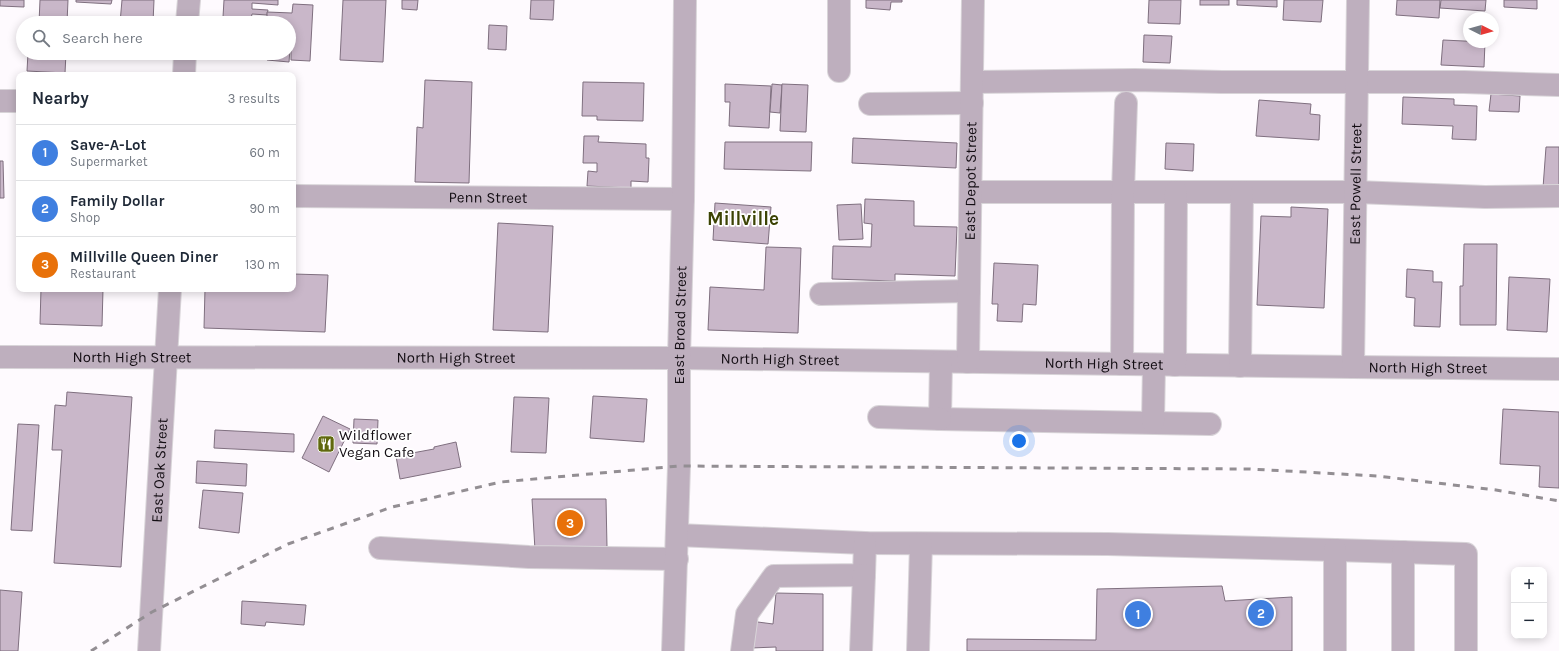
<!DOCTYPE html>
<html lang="en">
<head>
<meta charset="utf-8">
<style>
	:root { --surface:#fff; --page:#f2f2f3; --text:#1f2937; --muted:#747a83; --line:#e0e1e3; --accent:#60690e }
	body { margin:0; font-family:Karla,sans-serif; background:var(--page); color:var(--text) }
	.controls { position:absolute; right:12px; bottom:12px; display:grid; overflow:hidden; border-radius:8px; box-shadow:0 2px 10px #0003 }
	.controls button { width:36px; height:36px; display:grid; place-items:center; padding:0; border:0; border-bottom:1px solid var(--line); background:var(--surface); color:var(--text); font:20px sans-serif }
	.compass { position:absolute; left:1463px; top:12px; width:36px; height:36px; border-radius:50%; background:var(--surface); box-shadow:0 2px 10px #0003; rotate:95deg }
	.you { position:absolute; left:1019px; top:441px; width:14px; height:14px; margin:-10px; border:3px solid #fff; border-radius:50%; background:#1a73e8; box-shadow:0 0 0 6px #1a73e833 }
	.badge { display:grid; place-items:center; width:26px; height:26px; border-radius:50%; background:var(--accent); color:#fff; font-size:13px; font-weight:700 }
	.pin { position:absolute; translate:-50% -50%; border:2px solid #fff; box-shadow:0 1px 4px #0006 }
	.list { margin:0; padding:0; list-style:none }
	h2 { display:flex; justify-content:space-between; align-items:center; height:52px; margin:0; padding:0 16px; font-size:17px }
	h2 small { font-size:13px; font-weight:400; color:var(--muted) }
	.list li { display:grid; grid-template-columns:26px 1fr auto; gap:12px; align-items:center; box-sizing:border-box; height:56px; padding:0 16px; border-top:1px solid var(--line) }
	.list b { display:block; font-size:15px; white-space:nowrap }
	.list p { margin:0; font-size:13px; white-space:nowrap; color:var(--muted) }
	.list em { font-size:13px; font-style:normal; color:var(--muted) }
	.icon { flex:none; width:22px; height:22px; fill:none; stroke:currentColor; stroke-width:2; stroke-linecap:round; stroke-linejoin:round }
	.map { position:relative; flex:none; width:1559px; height:651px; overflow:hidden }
	.search { position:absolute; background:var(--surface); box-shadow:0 2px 10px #0003; left:16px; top:16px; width:280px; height:44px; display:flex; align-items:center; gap:10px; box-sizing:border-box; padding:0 14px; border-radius:22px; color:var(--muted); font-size:15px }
	.panel { position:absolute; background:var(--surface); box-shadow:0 2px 10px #0003; left:16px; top:72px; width:280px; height:220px; border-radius:8px }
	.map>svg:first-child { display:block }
	.building { fill:#c9b7c9; stroke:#7f6f7f }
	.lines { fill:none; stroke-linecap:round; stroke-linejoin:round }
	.minor-casing { stroke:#d8d4d8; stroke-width:24 }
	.minor { stroke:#beafbe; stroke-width:22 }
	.rail { stroke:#938e93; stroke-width:3; stroke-dasharray:7 7; stroke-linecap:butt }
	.labels { text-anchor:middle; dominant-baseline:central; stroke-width:3.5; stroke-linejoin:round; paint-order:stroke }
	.street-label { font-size:15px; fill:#130d13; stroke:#fff }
	.poi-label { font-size:15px; fill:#130d13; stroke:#fff; text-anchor:start }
	.district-label { font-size:19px; font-weight:bold; fill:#3c4304; stroke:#fff }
</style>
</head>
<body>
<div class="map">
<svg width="1559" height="651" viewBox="0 0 1559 651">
	<rect width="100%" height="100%" fill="#fefafe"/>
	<g class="building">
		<path d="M0,0H24V7L0,6Z"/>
		<path d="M40,0H68L67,23H39Z"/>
		<path d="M76,0H112L111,4L76,2Z"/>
		<path d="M122,0H154L153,23H120Z"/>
		<path d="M224,0H278V5L252,3V9L268,10L267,15L252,14L251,19L223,17Z"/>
		<path d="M343,0H386L383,62L340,60Z"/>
		<path d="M402,0H418L417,10L402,9Z"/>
		<path d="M531,0H554L553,20L530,19Z"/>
		<path d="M866,0H902V2H891L890,10L866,8Z"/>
		<path d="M1149,0H1181L1180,24L1148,23Z"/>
		<rect x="1200" y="0" width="29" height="5"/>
		<path d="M1237,0H1277V7L1237,5Z"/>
		<path d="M1284,0H1323L1321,22L1283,20Z"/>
		<path d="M1397,0H1440L1439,18L1396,15Z"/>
		<path d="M1441,0H1486L1485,11L1440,8Z"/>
		<path d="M1504,0H1537V9L1504,7Z"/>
		<path d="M293,4L313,5L310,61L291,60V47H289V23H267V12L292,13Z"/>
		<path d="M489,25L507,26L506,50L488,49Z"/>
		<path d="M1144,35L1172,36L1170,63L1143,62Z"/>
		<path d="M1443,40L1485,42L1484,67L1441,65Z"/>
		<path d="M289,49H290L289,62L267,60L268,53H289Z"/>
		<path d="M28,53H66L65,73L27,71Z"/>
		<path d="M425,80L472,82L469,183L415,182L417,127L423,128Z"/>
		<path d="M583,82L644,83L643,121L597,120V116H582Z"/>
		<path d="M725,84L771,86L769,128L729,126L730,102H725Z"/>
		<path d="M772,84L782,85L780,113L770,112Z"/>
		<path d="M782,84L808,85L806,132L780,131Z"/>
		<path d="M1491,94L1520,96L1519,112L1489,111Z"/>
		<path d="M1403,97L1454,99V105L1477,106L1476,140L1452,139L1453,126L1402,124Z"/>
		<path d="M1259,100L1311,104L1310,114L1320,115L1319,140L1256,136Z"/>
		<path d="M584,136H599L598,142L646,144V158H649L648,182L631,181V188L587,186L588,171L597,172V163H583Z"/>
		<path d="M853,138L957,143L956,168L852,163Z"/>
		<path d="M725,142H812L811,171L724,169Z"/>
		<path d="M1166,143L1194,144L1193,171L1165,169Z"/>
		<path d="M1546,147H1559V189L1543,188Z"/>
		<path d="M0,161H3L4,198H0Z"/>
		<path d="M865,199L914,201V226L957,227L955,276L895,274V281L832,279L833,246L871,247L872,224L864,223Z"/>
		<path d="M715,203L771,207L768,244L713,240Z"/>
		<path d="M861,204L863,239L839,240L837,205Z"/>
		<path d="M1291,207L1328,209L1324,308L1257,305L1261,216L1291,217Z"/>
		<path d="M498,223L553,226L548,332L493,330Z"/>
		<path d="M1464,244H1497L1496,325H1460V286H1463Z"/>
		<path d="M766,247L801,248L798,333L708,330L710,287L764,290Z"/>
		<path d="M994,263L1038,265L1036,305L1023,304L1022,322L997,321L998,304H992Z"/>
		<path d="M1407,269L1433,271V282H1442L1440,327L1414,326L1415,298L1406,297Z"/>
		<path d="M293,274L328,275L325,332L204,328L205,289H293Z"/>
		<path d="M1509,277L1550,279L1547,332L1507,330Z"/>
		<path d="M41,289H103L102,326L40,324Z"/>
		<path d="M67,392L132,397L121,567L54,563L62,450H52L55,405L66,406Z"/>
		<path d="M593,396L647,399L644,442L590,438Z"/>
		<path d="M514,397L549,398L546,453L511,452Z"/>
		<path d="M1503,409L1559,412V488L1539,487L1540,466L1500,464Z"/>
		<path d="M323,416L350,429L329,472L302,458Z"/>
		<path d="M354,419L378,420L377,444L353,443Z"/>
		<path d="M18,424L39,425L32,531L11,530Z"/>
		<path d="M215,430L294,434V452L214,448Z"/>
		<path d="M456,442L461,467L400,479L396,456L434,449V447Z"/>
		<path d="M197,461L247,464L246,486L196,483Z"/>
		<path d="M203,490L243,493L239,533L199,528Z"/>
		<path d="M532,499H606L607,547L535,550Z"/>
		<path d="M1222,586L1225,601L1292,597V651H967V639L1096,640L1097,589Z"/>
		<path d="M0,590L22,592L18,651H0Z"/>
		<path d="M776,593L823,594V651H776V647L751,648L750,621L773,624Z"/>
		<path d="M242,601L306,605L304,625L266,622L265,626L241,624Z"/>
	</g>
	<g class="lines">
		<defs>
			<g id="minor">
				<path d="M187,23L189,0"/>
				<path d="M839,71V0"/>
				<path d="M184,75L185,53"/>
				<path d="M972,82L1135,80L1222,82H1464L1559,85"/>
				<path d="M0,101H19"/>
				<path d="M870,104L972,103"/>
				<path d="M971,192H1356L1485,197L1559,196"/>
				<path id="s1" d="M293,196L683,199"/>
				<path d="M821,294L969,291"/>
				<path id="s2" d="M0,357L679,358L1353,367L1559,369"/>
				<path d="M941,362L940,419L1210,424"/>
				<path id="s3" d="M968,362L973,0"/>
				<path d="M1122,364L1123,192L1126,103"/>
				<path d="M1175,365L1176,192"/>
				<path d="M1240,366L1242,192"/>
				<path id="s4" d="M1353,367L1358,0"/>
				<path d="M879,417L940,419"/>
				<path d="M1153,422L1154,365"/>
				<path d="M677,535L865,543L1108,544L1335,550L1466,554V651"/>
				<path d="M380,548L529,557L677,559"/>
				<path id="s5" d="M149,651L170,289"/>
				<path id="s6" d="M673,651L679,466V358L683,199L685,0"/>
				<path d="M742,651L747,614L774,576L864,575L865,543"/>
				<path d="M861,651L864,575"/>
				<path d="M918,651L921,544"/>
				<path d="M1335,651V550"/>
				<path d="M1403,651V552"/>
			</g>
		</defs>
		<use href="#minor" class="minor-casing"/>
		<use href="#minor" class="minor"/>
		<path class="rail" d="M91,651L152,612L288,544L392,507L501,482L679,466L1250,469L1377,476L1496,490L1559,501"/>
	</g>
	<defs>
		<symbol id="restaurant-square" viewBox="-11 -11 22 22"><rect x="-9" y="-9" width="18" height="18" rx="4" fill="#60690e" stroke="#fff"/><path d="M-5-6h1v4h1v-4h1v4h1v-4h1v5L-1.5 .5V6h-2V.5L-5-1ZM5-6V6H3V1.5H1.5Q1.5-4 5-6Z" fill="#fff"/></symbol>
	</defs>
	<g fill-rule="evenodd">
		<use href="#restaurant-square" x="316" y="434" width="20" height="20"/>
	</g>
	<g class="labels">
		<g class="street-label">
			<text stroke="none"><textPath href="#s3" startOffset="181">East Depot Street</textPath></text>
			<text stroke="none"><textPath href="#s4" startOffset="183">East Powell Street</textPath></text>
			<text stroke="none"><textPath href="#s1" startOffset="195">Penn Street</textPath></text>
			<text stroke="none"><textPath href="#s6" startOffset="326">East Broad Street</textPath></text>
			<text stroke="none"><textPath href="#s2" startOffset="132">North High Street</textPath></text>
			<text stroke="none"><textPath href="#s2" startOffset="456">North High Street</textPath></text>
			<text stroke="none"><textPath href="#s2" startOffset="780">North High Street</textPath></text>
			<text stroke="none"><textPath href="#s2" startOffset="1104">North High Street</textPath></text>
			<text stroke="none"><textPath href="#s2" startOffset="1428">North High Street</textPath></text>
			<text stroke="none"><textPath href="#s5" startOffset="181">East Oak Street</textPath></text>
		</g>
		<g class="poi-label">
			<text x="339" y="435">Wildflower<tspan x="339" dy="17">Vegan Cafe</tspan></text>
		</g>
		<g class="district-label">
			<text x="743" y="219">Millville</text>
		</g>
	</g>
</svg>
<div class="controls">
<button>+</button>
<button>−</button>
</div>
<svg class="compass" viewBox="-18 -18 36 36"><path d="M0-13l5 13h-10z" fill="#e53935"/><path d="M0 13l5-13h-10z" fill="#747a83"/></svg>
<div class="you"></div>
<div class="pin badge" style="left:1138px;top:614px;background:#3f7fe0">1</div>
<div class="pin badge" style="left:1261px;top:613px;background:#3f7fe0">2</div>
<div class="pin badge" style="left:570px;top:523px;background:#e8710a">3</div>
<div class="search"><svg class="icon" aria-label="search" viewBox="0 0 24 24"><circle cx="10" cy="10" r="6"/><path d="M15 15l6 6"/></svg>Search here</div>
<section class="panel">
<h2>Nearby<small>3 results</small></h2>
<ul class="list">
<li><span class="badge" style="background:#3f7fe0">1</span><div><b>Save-A-Lot</b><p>Supermarket</p></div><em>60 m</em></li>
<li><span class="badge" style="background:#3f7fe0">2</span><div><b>Family Dollar</b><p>Shop</p></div><em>90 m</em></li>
<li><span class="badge" style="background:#e8710a">3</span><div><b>Millville Queen Diner</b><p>Restaurant</p></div><em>130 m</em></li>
</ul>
</section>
</div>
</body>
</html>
